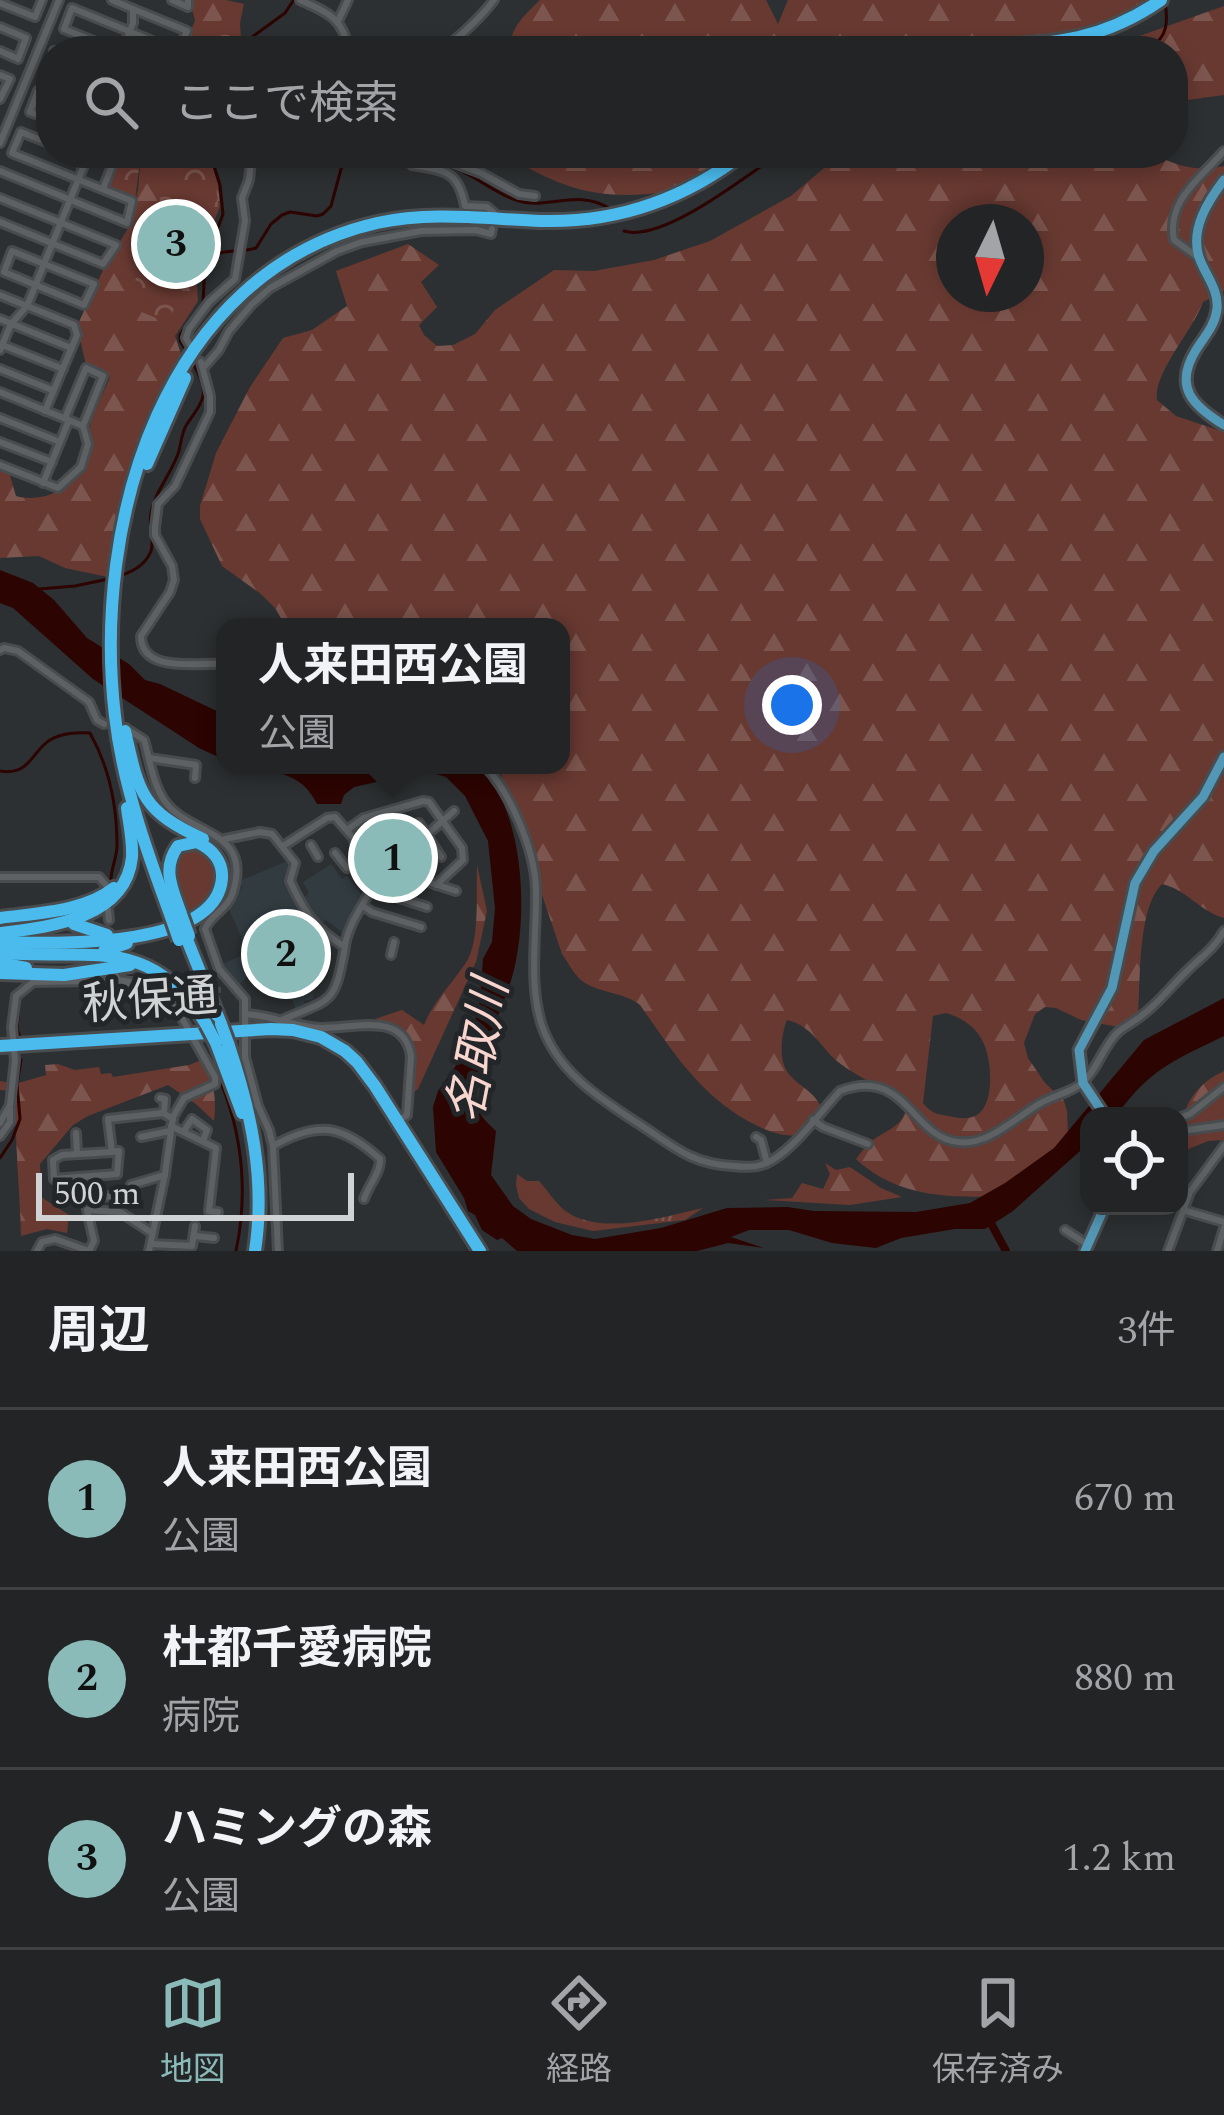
<!DOCTYPE html>
<html lang="ja">
<head>
<meta charset="utf-8">
<style>
	:root { --surface:#222426; --page:#2e3032; --text:#f1f3f6; --muted:#a2a4a7; --line:#3f4143; --accent:#8bbbb9 }
	body { margin:0; font-family:Spectral,"Noto Sans JP",serif; background:var(--page); color:var(--text) }
	.controls { position:absolute; right:36px; bottom:36px; display:grid; overflow:hidden; border-radius:24px; box-shadow:0 6px 18px #0003 }
	.controls button { width:108px; height:108px; display:grid; place-items:center; padding:0; border:0; border-bottom:3px solid var(--line); background:var(--surface); color:var(--text); font:60px sans-serif }
	.compass { position:absolute; left:936px; top:204px; width:108px; height:108px; border-radius:50%; background:var(--surface); box-shadow:0 6px 18px #0003; rotate:185deg }
	.scale { position:absolute; left:36px; bottom:30px; width:318px; box-sizing:border-box; padding-left:12px; border:6px solid #d0d2d3; border-top:0; font-size:33px; line-height:42px; white-space:nowrap; color:#d0d2d3; -webkit-text-stroke:9px #232628; paint-order:stroke }
	.you { position:absolute; left:792px; top:705px; width:42px; height:42px; margin:-30px; border:9px solid #fff; border-radius:50%; background:#1a73e8; box-shadow:0 0 0 18px #1a73e833 }
	.badge { display:grid; place-items:center; width:78px; height:78px; border-radius:50%; background:var(--accent); color:#111; font-size:39px; font-weight:700 }
	.pin { position:absolute; translate:-50% -50%; border:6px solid #fff; box-shadow:0 3px 12px #0006 }
	.popup { position:absolute; left:216px; top:618px; width:354px; height:156px; box-sizing:border-box; display:grid; place-content:center; border-radius:24px; background:var(--surface); filter:drop-shadow(0 3px 9px #0005); font-size:39px; white-space:nowrap; color:var(--muted) }
	.popup b { font-size:45px; color:var(--text) }
	.popup::after { content:''; position:absolute; left:50%; top:100%; margin-left:-24px; border:24px solid transparent; border-top-color:var(--surface) }
	.list { margin:0; padding:0; list-style:none }
	h2 { display:flex; justify-content:space-between; align-items:center; height:156px; margin:0; padding:0 48px; font-size:51px }
	h2 small { font-size:39px; font-weight:400; color:var(--muted) }
	.list li { display:grid; grid-template-columns:78px 1fr auto; gap:36px; align-items:center; box-sizing:border-box; height:180px; padding:0 48px; border-top:3px solid var(--line) }
	.list b { display:block; font-size:45px; white-space:nowrap }
	.list p { margin:0; font-size:39px; white-space:nowrap; color:var(--muted) }
	.list em { font-size:39px; font-style:normal; color:var(--muted) }
	.icon { flex:none; width:66px; height:66px; fill:none; stroke:currentColor; stroke-width:2; stroke-linecap:round; stroke-linejoin:round }
	.map { position:relative; flex:none; width:1224px; height:1251px; overflow:hidden }
	.search { position:absolute; background:var(--surface); box-shadow:0 6px 18px #0003; left:36px; right:36px; top:36px; height:132px; display:flex; align-items:center; gap:30px; box-sizing:border-box; padding:0 42px; border-radius:48px; color:var(--muted); font-size:45px }
	.sheet { height:696px; background:var(--surface) }
	nav { display:flex; justify-content:space-around; align-items:center; box-sizing:border-box; height:168px; border-top:3px solid var(--line); background:var(--surface); font-size:33px; color:var(--muted) }
	nav a { display:grid; justify-items:center; gap:6px }
	nav .on { color:var(--accent) }
	.map>svg:first-child { display:block }
	.built { fill:#313b40 }
	.grass { fill:url(#grass-tufts) }
	.forest { fill:url(#forest-firs); fill-rule:evenodd }
	.park { fill:url(#park-crowns) }
	.garden { fill:#673931 }
	.water { fill:#2c0401 }
	.lines { fill:none; stroke-linecap:round; stroke-linejoin:round }
	.stream { stroke:#2c0401; stroke-width:3 }
	.river { stroke:#2c0401; stroke-width:8 }
	.minor-tunnel { stroke:#45484a; stroke-width:6; stroke-dasharray:6 3; stroke-linecap:butt }
	.minor-casing { stroke:#494c4e; stroke-width:12 }
	.major-casing { stroke:#494c4e; stroke-width:15 }
	.highway-casing { stroke:#494c4e; stroke-width:18 }
	.minor { stroke:#5e6163; stroke-width:6 }
	.major { stroke:#5397b6; stroke-width:9 }
	.highway { stroke:#4bbbee; stroke-width:12 }
	.highway-bridge-casing { stroke:#494c4e; stroke-width:18; stroke-linecap:butt }
	.highway-bridge { stroke:#4bbbee; stroke-width:12 }
	.labels { text-anchor:middle; dominant-baseline:central; stroke-width:10; stroke-linejoin:round; paint-order:stroke }
	.street-label { font-size:45px; fill:#d0d2d3; stroke:#232628 }
	.water-label { font-size:48px; font-style:italic; fill:#f8d5cf; stroke:#232628 }
</style>
</head>
<body>
<div class="map">
<svg width="1224" height="1251" viewBox="0 0 1224 1251">
	<defs>
		<pattern id="grass-tufts" width="24" height="20" patternUnits="userSpaceOnUse" patternTransform="scale(3)"><rect width="24" height="20" fill="#673931"/><path d="M3 7l-1-3M5 7V3M7 7l1-3M15 17l-1-3M17 17v-4M19 17l1-3" fill="none" stroke="#7c554e"/></pattern>
		<pattern id="forest-firs" width="22" height="20" patternUnits="userSpaceOnUse" patternTransform="scale(3)"><rect width="22" height="20" fill="#673931"/><path d="M5 1l3.5 6h-7zM16 11l3.5 6h-7z" fill="#7c554e"/></pattern>
		<pattern id="park-crowns" width="20" height="18" patternUnits="userSpaceOnUse" patternTransform="scale(3)"><rect width="20" height="18" fill="#673931"/><path d="M2 6a3 3 0 1 1 6 0M12 15a3 3 0 1 1 6 0" fill="none" stroke="#7c554e"/></pattern>
	</defs>
	<rect width="100%" height="100%" fill="#2d3032"/>
	<g class="built">
		<path d="M290,860L293,865L288,874L289,883L308,920L326,937L313,999L304,1001L305,1007L296,1010L290,994L279,991L262,994L248,976L238,986L227,977L222,964L248,953L229,909L242,887L239,881Z"/>
		<path d="M331,864L342,879L347,876L365,898L347,923L344,934L326,920L320,924L303,898L309,893L303,882Z"/>
	</g>
	<path class="grass" d="M517,1174L527,1181H539C547,1190 555,1202 564,1210C600,1237 663,1217 703,1208L685,1220L593,1231L555,1222L529,1209L519,1198L516,1185Z"/>
	<g class="forest">
		<path d="M190,0H226L244,4L240,22L241,40L230,51H181L195,21Z"/>
		<path d="M540,0H766L778,24L788,0H1147L1133,12L1080,32L912,48L900,51L510,49C510,27 525,15 540,0Z"/>
		<path d="M1224,6V95L1173,102V51H1097Z"/>
		<path d="M141,153H208L218,184L220,206L196,269L198,301L175,336L182,357C172,373 162,389 153,405C126,457 117,520 108,577L65,568L39,556L0,558V468L9,472L16,496C40,503 69,491 83,469C92,455 87,437 91,422C96,407 104,392 110,377L86,365L77,326L105,266L129,227L138,190Z"/>
		<path d="M503,153H733C716,167 697,182 677,190C668,193 657,193 648,194C588,199 553,184 503,153Z"/>
		<path d="M842,153H1154C1175,167 1200,172 1224,166V291L1203,302C1192,332 1153,373 1157,400L1176,416L1224,432V918C1201,912 1186,889 1162,884C1137,909 1141,980 1138,1016L1124,1028L1081,1020L1056,1008L1045,1007L1035,1014L1024,1043L1028,1058L1045,1083L1064,1101L1067,1111L1068,1132L1057,1151L1004,1196C950,1198 898,1198 856,1159C858,1157 866,1145 869,1143C885,1129 910,1126 905,1100C884,1087 858,1078 838,1062C820,1047 813,1026 787,1020C781,1035 778,1062 789,1074C798,1086 816,1092 821,1108C824,1116 820,1119 816,1125C799,1145 768,1132 748,1121C699,1094 671,1049 640,1005C623,991 598,994 581,980C573,973 568,962 562,954L498,765H561V627H286L275,608L261,594L222,566L200,519V506L216,453L250,387L283,338L312,330L347,306L336,271L408,244L439,265L421,282L437,307L419,325L424,335L437,346L453,345L475,334L495,310L554,270L594,271L654,260L710,241L791,196ZM954,222H1026V294H954ZM946,1013C961,1017 976,1027 983,1042C992,1059 995,1104 977,1115C968,1120 957,1118 948,1116C936,1114 931,1113 923,1103L933,1016Z"/>
		<path d="M477,865L487,911L476,962L418,1089L413,1092C415,1052 420,1031 375,1019L402,1010L424,1025C434,1000 453,983 467,961C480,940 476,891 477,865Z"/>
		<path d="M201,1060C214,1079 217,1099 214,1121L196,1104L168,1085L88,1116L73,1125L40,1164L41,1197L69,1215L67,1233L47,1229L21,1236C20,1188 14,1140 16,1091L0,1090V1081L15,1084L46,1075L45,1065L58,1064L75,1070L99,1067L101,1074L111,1073L113,1077L189,1065Z"/>
		<path d="M1224,1071V1140L1208,1141L1179,1153C1179,1115 1188,1088 1224,1071Z"/>
		<path d="M825,1163L836,1170L850,1167L881,1188L902,1197L850,1205L765,1200L792,1198L802,1183L823,1189L830,1174Z"/>
	</g>
	<g class="park">
		<path d="M231,3L242,6L238,41L229,51H204Z"/>
		<path d="M120,153H141L135,200L107,186Z"/>
		<path d="M161,153H206L216,184L218,206L168,323L125,305L159,222Z"/>
	</g>
	<path class="garden" d="M187,846L203,848L219,867L213,896L186,916L175,886L174,858Z"/>
	<g class="water">
		<path d="M0,570L33,583L54,600L87,638L129,664L145,680L160,684L225,715V760L199,748L93,679L13,608L0,603Z"/>
		<path d="M240,765H477C527,809 530,927 509,987C497,1022 479,1055 474,1092C472,1109 485,1120 496,1131L491,1175L513,1206L531,1219L572,1235L595,1239L661,1228L727,1208L787,1207L814,1211L916,1212L970,1203L1005,1183L1054,1148L1144,1040L1224,998V1036C1173,1061 1151,1068 1116,1116H1089V1143L1013,1211L985,1229H955L901,1238L876,1248L832,1243L789,1230H749L731,1237L764,1248L728,1243L697,1251H517L502,1238L497,1240L482,1230L475,1215L468,1211L464,1198L436,1152L433,1107L438,1091L467,1050L480,1000L483,959L492,942L495,908L488,841L465,796L446,777L426,771L354,787L344,795L341,804H317C300,769 273,774 240,765Z"/>
	</g>
	<g class="lines">
		<g class="stream">
			<path d="M233,51L285,13L293,1"/>
			<path d="M1128,51L1134,45L1151,47C1168,36 1168,21 1165,2"/>
			<path d="M211,153L213,163"/>
			<path d="M401,153C423,159 446,163 465,173C482,181 499,195 516,200C549,211 575,188 609,208"/>
			<path d="M624,231C663,243 747,175 780,153"/>
			<path d="M206,261C220,247 239,254 256,248L271,224L282,215L290,212L317,216L323,214L331,206L341,169L352,153"/>
			<path d="M186,350L180,341V335L203,303L205,262L223,214L220,185L214,166"/>
			<path d="M122,575C134,571 146,564 151,551C155,539 148,526 151,513C155,491 172,473 179,451C181,443 182,431 187,424C205,398 210,394 193,363"/>
			<path d="M39,589L75,586L113,578"/>
			<path d="M0,771C30,776 31,752 50,740C61,733 79,732 90,733C109,767 117,807 117,845C117,859 110,870 111,882"/>
			<path d="M119,975L147,980L160,987"/>
			<path d="M166,994L192,1027"/>
			<path d="M20,1037L17,1029L20,997"/>
			<path d="M201,1043C239,1106 251,1180 236,1251"/>
			<path d="M0,1158L12,1140L20,1119L17,1084L21,1060"/>
		</g>
		<path class="river" d="M987,1216L1006,1251"/>
		<path class="minor-tunnel" d="M180,991L221,990"/>
		<defs>
			<g id="minor">
				<path d="M112,0L133,9V23L122,51"/>
				<path d="M172,0L188,7V0"/>
				<path d="M300,0C329,13 343,18 349,51"/>
				<path d="M0,3L35,17L42,0"/>
				<path d="M133,9L187,31L178,51"/>
				<path d="M338,21L348,0"/>
				<path d="M0,27L26,38L18,59L0,51"/>
				<path d="M54,51H59"/>
				<path d="M118,51L64,29L72,8L177,51"/>
				<path d="M422,51C428,49 435,49 442,47C456,43 485,12 494,0"/>
				<path d="M51,59L47,70L51,72"/>
				<path d="M0,75L10,79L0,99"/>
				<path d="M51,96L38,91L30,112L51,120"/>
				<path d="M0,143L59,0"/>
				<path d="M72,153L87,159"/>
				<path d="M416,153L412,165C445,171 458,170 465,206L487,207L494,213"/>
				<path d="M427,153L481,173L519,194L535,196"/>
				<path d="M0,171L127,223L132,201L12,153L21,132L51,144"/>
				<path d="M103,189L117,153"/>
				<path d="M0,198L116,245L103,264L0,222"/>
				<path d="M12,251L94,284L84,305L4,272Z"/>
				<path d="M1199,258L1174,240C1166,200 1202,177 1224,151"/>
				<path d="M0,295L74,325L77,335L45,411"/>
				<path d="M0,319L71,348"/>
				<path d="M0,344L63,369"/>
				<path d="M191,347L186,338L189,329L209,302L235,279L245,221L242,198L249,180L252,153"/>
				<path d="M0,350L11,324L27,306L89,153"/>
				<path d="M201,362L210,396V412L175,486L158,504L155,527V535L172,566L174,580L170,592L141,636C141,674 199,662 225,664"/>
				<path d="M204,367L219,350L229,331L252,304L270,288L337,251L362,242L421,231L476,230L491,234L492,229"/>
				<path d="M0,369L52,390"/>
				<path d="M0,392L83,426"/>
				<path d="M0,418L60,442"/>
				<path d="M0,442L52,462"/>
				<path d="M0,465L58,488L81,467L88,444L83,426L103,376L86,368L65,418"/>
				<path d="M43,483L69,420"/>
				<path d="M0,650L4,648L18,651L89,702L97,720L104,724"/>
				<path d="M130,731L144,740C150,760 153,786 166,803C192,836 252,830 233,892C228,909 211,914 205,929L219,969L245,999V1057L258,1106L269,1130L273,1146L278,1251"/>
				<path d="M149,758L196,765L195,778"/>
				<path d="M484,765C511,793 535,851 536,889C537,934 528,983 542,1026C558,1072 598,1097 636,1122C671,1144 689,1164 733,1166C742,1167 752,1168 761,1165C788,1158 820,1112 840,1091C906,1066 911,1137 958,1142C988,1146 1015,1118 1039,1104C1052,1096 1069,1093 1081,1084C1097,1071 1103,1046 1118,1032C1125,1026 1134,1022 1141,1016C1159,1003 1171,986 1187,971C1201,957 1214,949 1224,931"/>
				<path d="M347,830L364,818L423,801L429,802L462,848L463,860L436,885"/>
				<path d="M225,839L260,832L272,834L295,863L290,881C304,912 315,929 345,947C334,1006 333,998 279,1021"/>
				<path d="M354,841C370,832 400,828 419,823L441,857"/>
				<path d="M311,845L318,857"/>
				<path d="M283,846L327,818L335,817L377,865L456,891"/>
				<path d="M335,853L347,868L352,866L373,890L427,907"/>
				<path d="M371,857L415,845L454,811"/>
				<path d="M408,874L415,845"/>
				<path d="M0,877H99L106,885"/>
				<path d="M363,906L372,912L421,927"/>
				<path d="M108,910L109,920"/>
				<path d="M345,945C350,917 372,895 381,868"/>
				<path d="M391,955L394,942"/>
				<path d="M113,971L118,980L150,985L178,1011L215,1077V1084L184,1098L173,1117L165,1174L149,1251"/>
				<path d="M245,1014C270,1015 295,1027 321,1028C352,1029 404,1010 411,1056L407,1115L398,1121"/>
				<path d="M160,1098L165,1099L164,1113"/>
				<path d="M1179,1118L1190,1114L1224,1087"/>
				<path d="M813,1120L823,1127L868,1144"/>
				<path d="M0,1123L10,1105L15,1060L12,1027L16,996L33,982L94,981L157,991H171"/>
				<path d="M171,1126L216,1148L209,1211L218,1212"/>
				<path d="M184,1131L192,1119L207,1130L203,1141"/>
				<path d="M76,1133L77,1154"/>
				<path d="M1179,1135L1181,1131L1224,1125"/>
				<path d="M0,1136L10,1122V1109"/>
				<path d="M141,1137L170,1131"/>
				<path d="M756,1137L761,1140L767,1163"/>
				<path d="M273,1146C317,1121 342,1124 380,1159C381,1172 368,1186 364,1199"/>
				<path d="M112,1152L62,1155L53,1160L54,1179L117,1174L119,1151L112,1152L108,1119L163,1113L173,1119"/>
				<path d="M131,1185L165,1175"/>
				<path d="M63,1197L86,1201"/>
				<path d="M87,1198L124,1195"/>
				<path d="M1183,1210L1224,1222"/>
				<path d="M1065,1230L1088,1245"/>
				<path d="M195,1236L214,1238"/>
				<path d="M151,1244L192,1246L195,1226"/>
				<path d="M37,1251L42,1242L55,1239L89,1251"/>
				<path d="M89,1251L94,1241L87,1210L120,1212L152,1233"/>
				<path d="M1168,1251L1190,1192L1224,1146"/>
				<path d="M1217,1251L1224,1228"/>
			</g>
			<g id="major">
				<path d="M1224,180C1208,201 1190,229 1199,257C1205,275 1219,289 1217,309C1215,326 1204,337 1196,350C1173,387 1193,406 1224,425"/>
				<path d="M1105,1116L1083,1083L1079,1050L1112,988L1135,883L1154,851L1203,797L1224,757"/>
				<path d="M1085,1251L1105,1206"/>
			</g>
			<g id="highway">
				<path d="M932,51C1020,40 1082,55 1161,0"/>
				<path d="M147,464L185,378"/>
				<path d="M125,731C139,794 142,811 203,839"/>
				<path d="M171,917C147,852 123,786 115,716C92,523 163,272 377,223C432,211 486,219 541,221C616,223 685,199 744,153"/>
				<path d="M0,918C37,913 84,912 114,888"/>
				<path d="M74,924L107,935"/>
				<path d="M0,933C49,927 126,919 132,857C133,841 129,824 127,808"/>
				<path d="M186,937L221,1024"/>
				<path d="M0,942C50,943 217,951 222,878C223,861 212,849 197,842L178,846C161,869 173,890 181,914"/>
				<path d="M104,951L127,943"/>
				<path d="M0,953C90,960 151,934 206,1024"/>
				<path d="M0,963L26,968"/>
				<path d="M0,973L64,975L130,965"/>
				<path d="M216,1043L242,1113"/>
				<path d="M228,1043C251,1111 266,1179 255,1251"/>
				<path d="M0,1046L271,1029L293,1030L321,1037L345,1051L357,1062L375,1086L480,1251"/>
			</g>
		</defs>
		<use href="#minor" class="minor-casing"/>
		<use href="#major" class="major-casing"/>
		<use href="#highway" class="highway-casing"/>
		<use href="#minor" class="minor"/>
		<use href="#major" class="major"/>
		<use href="#highway" class="highway"/>
		<defs>
			<g id="highway-bridge">
				<path d="M181,914L189,936"/>
				<path d="M171,917L179,940"/>
				<path d="M206,1024L216,1043"/>
				<path d="M221,1024L228,1043"/>
			</g>
		</defs>
		<use href="#highway-bridge" class="highway-bridge-casing"/>
		<use href="#highway-bridge" class="highway-bridge"/>
	</g>
	<g class="labels">
		<g class="street-label">
			<text transform="translate(150 1001) rotate(-4)">秋保通</text>
		</g>
		<g class="water-label">
			<text transform="translate(479 1051) rotate(-79)">名取川</text>
		</g>
	</g>
</svg>
<div class="controls">
<button><svg class="icon" aria-label="locate" viewBox="0 0 24 24"><circle cx="12" cy="12" r="6"/><path d="M12 2v4M12 18v4M2 12h4M18 12h4"/></svg></button>
</div>
<svg class="compass" viewBox="-18 -18 36 36"><path d="M0-13l5 13h-10z" fill="#e53935"/><path d="M0 13l5-13h-10z" fill="#a2a4a7"/></svg>
<div class="scale">500 m</div>
<div class="you"></div>
<div class="pin badge" style="left:393px;top:858px">1</div>
<div class="popup"><b>人来田西公園</b>公園</div>
<div class="pin badge" style="left:286px;top:954px">2</div>
<div class="pin badge" style="left:176px;top:244px">3</div>
<div class="search"><svg class="icon" aria-label="search" viewBox="0 0 24 24"><circle cx="10" cy="10" r="6"/><path d="M15 15l6 6"/></svg>ここで検索</div>
</div>
<section class="sheet">
<h2>周辺<small>3件</small></h2>
<ul class="list">
<li><span class="badge">1</span><div><b>人来田西公園</b><p>公園</p></div><em>670 m</em></li>
<li><span class="badge">2</span><div><b>杜都千愛病院</b><p>病院</p></div><em>880 m</em></li>
<li><span class="badge">3</span><div><b>ハミングの森</b><p>公園</p></div><em>1.2 km</em></li>
</ul>
</section>
<nav>
<a class="on"><svg class="icon" aria-label="map" viewBox="0 0 24 24"><path d="M3 6l6-2 6 2 6-2v14l-6 2-6-2-6 2zM9 4v14M15 6v14"/></svg>地図</a>
<a><svg class="icon" aria-label="directions" viewBox="0 0 24 24"><path d="M12 3l9 9-9 9-9-9zM9 14v-3h6M13 9l2 2-2 2"/></svg>経路</a>
<a><svg class="icon" aria-label="saved" viewBox="0 0 24 24"><path d="M7 4h10v16l-5-4-5 4z"/></svg>保存済み</a>
</nav>
</body>
</html>
